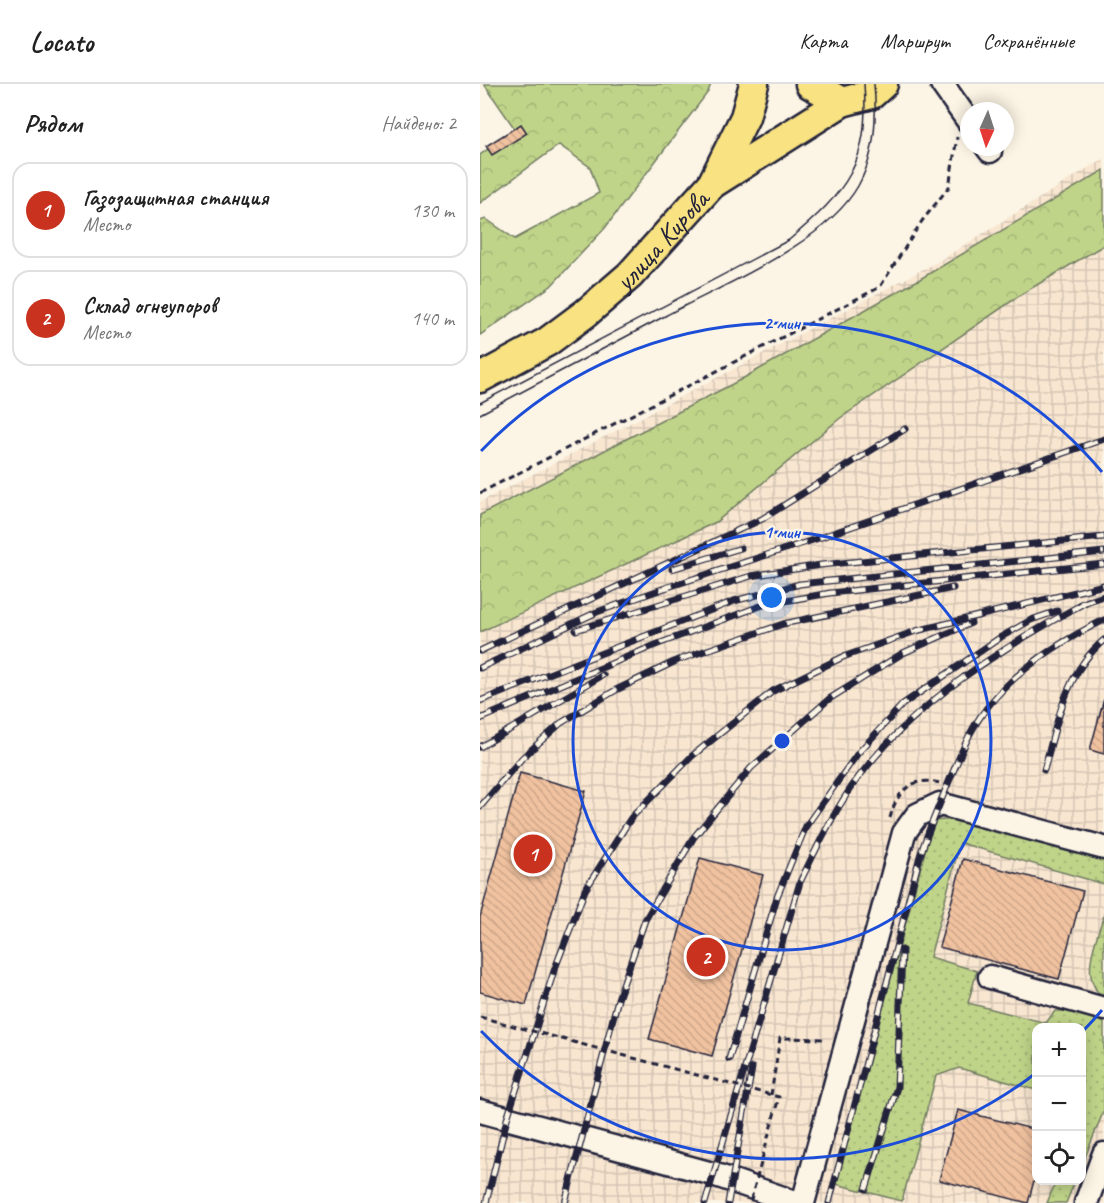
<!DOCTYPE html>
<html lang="ru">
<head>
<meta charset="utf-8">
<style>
	:root { --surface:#fff; --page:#f2f2f2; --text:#222; --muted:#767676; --line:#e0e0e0; --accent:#c8321e }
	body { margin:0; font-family:Caveat,sans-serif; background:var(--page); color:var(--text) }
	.controls { position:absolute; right:18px; bottom:18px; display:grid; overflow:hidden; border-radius:12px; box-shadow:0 3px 15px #0003 }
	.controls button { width:54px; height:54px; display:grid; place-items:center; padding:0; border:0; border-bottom:2px solid var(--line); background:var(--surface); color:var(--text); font:30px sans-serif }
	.compass { position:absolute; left:480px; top:18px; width:54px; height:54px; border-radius:50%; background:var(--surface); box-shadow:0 3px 15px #0003; rotate:183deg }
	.you { position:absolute; left:292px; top:514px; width:21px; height:21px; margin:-15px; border:4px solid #fff; border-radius:50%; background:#1a73e8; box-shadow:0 0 0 9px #1a73e833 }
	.badge { display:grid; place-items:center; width:39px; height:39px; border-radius:50%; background:var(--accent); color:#fff; font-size:20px; font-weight:700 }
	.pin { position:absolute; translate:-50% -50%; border:3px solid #fff; box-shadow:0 2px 6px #0006 }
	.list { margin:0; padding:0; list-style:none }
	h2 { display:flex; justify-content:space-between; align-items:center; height:78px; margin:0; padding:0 24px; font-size:26px }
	h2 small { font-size:20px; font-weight:400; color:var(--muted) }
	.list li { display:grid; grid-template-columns:39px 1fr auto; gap:18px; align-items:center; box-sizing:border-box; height:96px; margin:0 12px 12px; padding:0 12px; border:2px solid var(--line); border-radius:18px }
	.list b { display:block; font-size:22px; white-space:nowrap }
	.list p { margin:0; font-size:20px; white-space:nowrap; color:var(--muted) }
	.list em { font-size:20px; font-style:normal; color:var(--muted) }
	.icon { flex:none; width:33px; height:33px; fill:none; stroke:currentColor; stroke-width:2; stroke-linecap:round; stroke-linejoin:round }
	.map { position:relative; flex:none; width:624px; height:1119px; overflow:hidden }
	header { display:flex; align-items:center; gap:36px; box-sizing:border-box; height:84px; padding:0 30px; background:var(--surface); border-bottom:2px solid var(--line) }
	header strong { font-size:28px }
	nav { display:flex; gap:33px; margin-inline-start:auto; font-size:21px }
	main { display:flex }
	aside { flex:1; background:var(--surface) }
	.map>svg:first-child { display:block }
	.industrial { fill:url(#industrial-grid); fill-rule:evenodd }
	.grass { fill:url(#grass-dots); stroke:#717b62; stroke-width:1.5 }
	.forest { fill:url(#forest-crowns); stroke:#717b62; stroke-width:1.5 }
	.building { fill:url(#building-back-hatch); stroke:#22223b; stroke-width:1.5 }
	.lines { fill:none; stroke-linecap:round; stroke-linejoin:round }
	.minor-casing { stroke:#22223b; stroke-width:27 }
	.major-casing { stroke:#22223b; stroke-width:33 }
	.path { stroke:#22223b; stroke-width:3; stroke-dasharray:6 4.5; stroke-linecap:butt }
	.minor { stroke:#fcf5e5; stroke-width:22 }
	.major { stroke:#f8e281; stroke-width:28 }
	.tram { stroke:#22223b; stroke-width:1.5 }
	.rail-casing { stroke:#22223b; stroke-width:7 }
	.rail { stroke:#fcf5e5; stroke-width:4.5; stroke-dasharray:14; stroke-linecap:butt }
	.path-bridge { stroke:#22223b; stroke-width:3; stroke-dasharray:6 4.5; stroke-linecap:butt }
	.ring { fill:none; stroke:#1d4ed8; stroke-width:3 }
	.labels { text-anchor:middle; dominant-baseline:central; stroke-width:4.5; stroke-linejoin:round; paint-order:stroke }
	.street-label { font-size:28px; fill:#22223b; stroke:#fcf5e5 }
	.centre { fill:#1d4ed8; stroke:#fcf5e5; stroke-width:3 }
	.ring-label { font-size:18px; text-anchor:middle; font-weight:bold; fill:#1d4ed8; stroke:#fcf5e5; stroke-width:4.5; stroke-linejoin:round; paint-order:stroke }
</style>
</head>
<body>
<header>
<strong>Locato</strong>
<nav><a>Карта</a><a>Маршрут</a><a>Сохранённые</a></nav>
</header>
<main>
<aside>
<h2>Рядом<small>Найдено: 2</small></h2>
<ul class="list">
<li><span class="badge">1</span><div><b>Газозащитная станция</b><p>Место</p></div><em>130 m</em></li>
<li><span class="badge">2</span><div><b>Склад огнеупоров</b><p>Место</p></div><em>140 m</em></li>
</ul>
</aside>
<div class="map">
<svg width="624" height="1119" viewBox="0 0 624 1119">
	<defs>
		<pattern id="industrial-grid" width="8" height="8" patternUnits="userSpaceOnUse" patternTransform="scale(1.5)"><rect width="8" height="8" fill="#f8e6d0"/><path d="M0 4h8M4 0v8" fill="none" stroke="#d4c5b4"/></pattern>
		<pattern id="grass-dots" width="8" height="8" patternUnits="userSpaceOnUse" patternTransform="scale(1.5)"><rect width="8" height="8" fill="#c0d489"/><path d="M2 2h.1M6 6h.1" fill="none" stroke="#a5b677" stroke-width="1.8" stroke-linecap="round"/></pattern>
		<pattern id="forest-crowns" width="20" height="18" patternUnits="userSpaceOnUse" patternTransform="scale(1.5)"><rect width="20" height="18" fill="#c0d489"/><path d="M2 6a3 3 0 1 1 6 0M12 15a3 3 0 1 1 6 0" fill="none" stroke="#a5b677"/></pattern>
		<pattern id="building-back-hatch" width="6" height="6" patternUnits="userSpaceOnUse" patternTransform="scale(1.5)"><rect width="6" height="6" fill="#f0c29f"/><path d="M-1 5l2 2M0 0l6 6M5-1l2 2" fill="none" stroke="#cea68a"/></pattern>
	</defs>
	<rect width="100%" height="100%" fill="#fcf5e5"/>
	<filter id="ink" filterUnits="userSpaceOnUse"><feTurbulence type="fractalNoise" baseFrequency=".0167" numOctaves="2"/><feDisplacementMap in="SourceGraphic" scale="12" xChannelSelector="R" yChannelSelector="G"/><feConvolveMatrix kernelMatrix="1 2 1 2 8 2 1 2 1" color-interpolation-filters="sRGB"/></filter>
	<g filter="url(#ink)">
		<path class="industrial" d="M624,74V1119H0V418L459,177ZM556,944H602V1096H556Z"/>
		<g class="grass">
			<path d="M478,735L624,775V800L480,759L450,873L497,887L488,919L566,939L575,927H585L624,937V1026L602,1081V944H556V1006L479,984L456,992L422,1117L356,1100L453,737Z"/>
			<path d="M624,830V915C598,892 616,859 624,830Z"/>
			<path d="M576,1097H595L586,1119H567Z"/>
		</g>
		<g class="forest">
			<path d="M4,0H231L228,8L125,144L71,202L0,251V137L6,135L35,155L119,109L110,83L79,61L0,119V71L35,45Z"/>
			<path d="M624,86V161L545,208L359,335L236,438L0,548V431L260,296L440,195Z"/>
		</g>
		<g class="building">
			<path d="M41,40L47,49L12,71L6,62Z"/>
			<path d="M624,615V670L610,666Z"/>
			<path d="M40,689L106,707L46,921L0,908V833Z"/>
			<path d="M220,774L283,791L232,972L169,955Z"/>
			<path d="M483,775L603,807L579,895L459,863Z"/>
			<path d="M478,1026L556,1046V1089L548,1119L459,1096Z"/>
		</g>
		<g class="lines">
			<defs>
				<g id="minor">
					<path d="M462,0L489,38"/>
					<path d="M507,63L510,67"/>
					<path d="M510,893L624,925"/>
					<path d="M0,1027L233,1090L317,1119"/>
					<path d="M323,1119L424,749L437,731L460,720L624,764"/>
					<path d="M606,1119L624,1070"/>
				</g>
				<g id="major">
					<path d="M330,0L362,18"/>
					<path d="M232,100L265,33L274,0"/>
					<path id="s1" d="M0,294L67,258L106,229L150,191L232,100L362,18L392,10L403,0"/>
				</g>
			</defs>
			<use href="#minor" class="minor-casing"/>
			<use href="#major" class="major-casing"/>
			<g class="path">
				<path d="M0,409L400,203L442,137L469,103L477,53"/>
				<path d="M410,734C417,707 431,692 460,699"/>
				<path d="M291,1011L300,954L346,955"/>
			</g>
			<use href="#minor" class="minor"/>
			<use href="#major" class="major"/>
			<g class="tram">
				<path d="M0,319L309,156C367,107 390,79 384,0"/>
				<path d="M0,330C62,297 123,265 185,232C243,201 345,160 378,102C395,72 397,33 394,0"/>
			</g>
			<defs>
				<g id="rail">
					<path d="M192,485L261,464"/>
					<path d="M600,520L624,512"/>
					<path d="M96,546L271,492L341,481L624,453"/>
					<path d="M0,567L282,435L425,345"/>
					<path d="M0,584L117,528L185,504L333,456L624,355"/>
					<path d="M0,617L254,517L320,500L624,468"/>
					<path d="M0,635L178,560L283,521L350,509L624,480"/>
					<path d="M0,663L123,591"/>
					<path d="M564,686C577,639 585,589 624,556"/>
					<path d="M0,723L42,674L81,639L136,606L198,576L303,540L473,504"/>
					<path d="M249,975L297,813L326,742L378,669L423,620L521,553L551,536L577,527"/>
					<path d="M386,1105L417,1003L422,866"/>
					<path d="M6,1119L27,1035L74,887L105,806L151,734L212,672L293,607L363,573L436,547L624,501"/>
					<path d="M85,1119L138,915L165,836L214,753L271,684L349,615L423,569L491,539"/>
					<path d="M225,1119L320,798C337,764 354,726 378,694C438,615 522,564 608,517"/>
					<path d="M248,1119L272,984"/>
					<path d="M349,1119L440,772C448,747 458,724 468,700C475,683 482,666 490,650C517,598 573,561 624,536"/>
				</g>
			</defs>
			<use href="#rail" class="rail-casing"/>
			<use href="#rail" class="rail"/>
			<path class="path-bridge" d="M0,933L299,1013L270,1119"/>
		</g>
	</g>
	<g class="ring">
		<circle cx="302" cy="657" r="209"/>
		<path d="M622 926A418 418 0 0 1 603 947M556 989A418 418 0 0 1 1 947M1 367A418 418 0 0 1 622 388"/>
	</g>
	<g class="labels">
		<g class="street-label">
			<text stroke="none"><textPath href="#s1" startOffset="230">улица Кирова</textPath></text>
		</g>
	</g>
	<circle cx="302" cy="657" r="9" class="centre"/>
	<g class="ring-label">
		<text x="302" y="245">2 мин</text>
		<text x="302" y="454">1 мин</text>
	</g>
</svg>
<div class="controls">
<button>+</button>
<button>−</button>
<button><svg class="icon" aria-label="locate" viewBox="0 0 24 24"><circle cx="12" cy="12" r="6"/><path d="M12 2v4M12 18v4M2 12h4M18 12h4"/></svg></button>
</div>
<svg class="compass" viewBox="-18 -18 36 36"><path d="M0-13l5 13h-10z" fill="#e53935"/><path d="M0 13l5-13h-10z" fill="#767676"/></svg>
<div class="you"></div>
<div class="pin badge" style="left:53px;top:770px">1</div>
<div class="pin badge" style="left:226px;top:873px">2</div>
</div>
</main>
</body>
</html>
